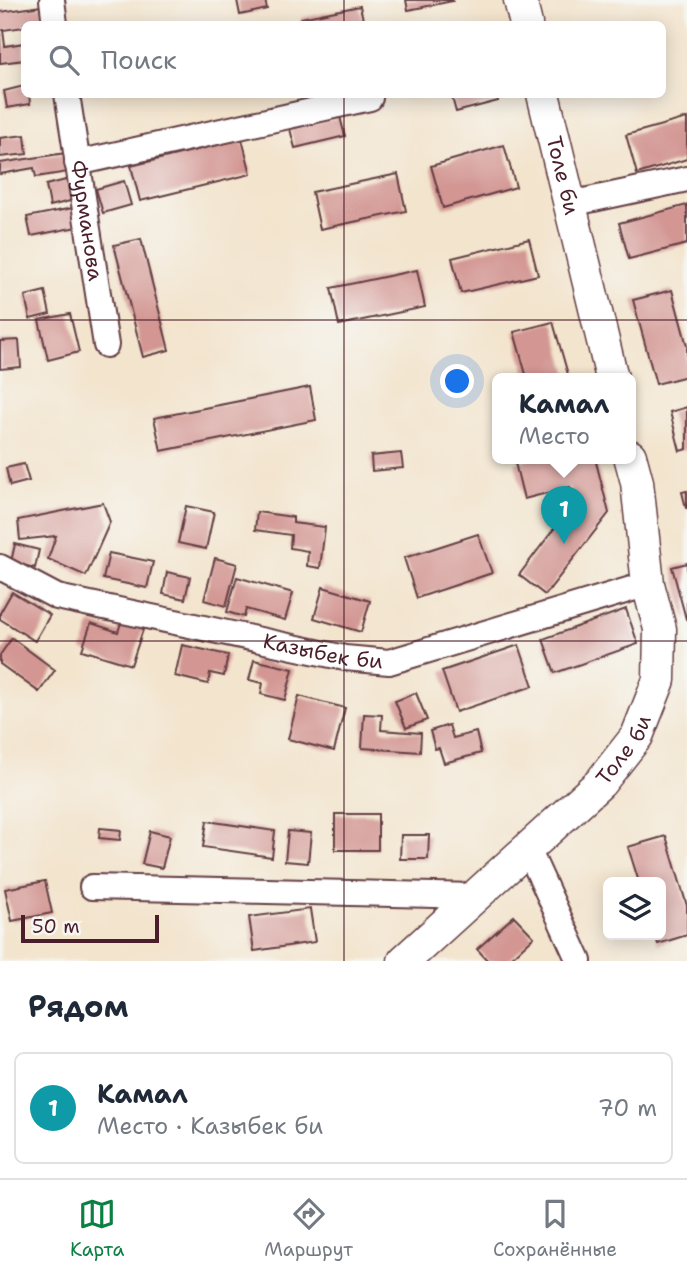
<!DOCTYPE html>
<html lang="ru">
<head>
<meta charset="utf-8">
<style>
	:root { --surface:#fff; --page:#f2f2f3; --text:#1f2937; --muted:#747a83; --line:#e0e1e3; --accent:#0b8043 }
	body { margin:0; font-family:"Shantell Sans",sans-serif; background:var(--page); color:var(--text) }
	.controls { position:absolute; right:21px; bottom:21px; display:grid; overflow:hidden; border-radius:10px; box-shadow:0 4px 18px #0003 }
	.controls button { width:63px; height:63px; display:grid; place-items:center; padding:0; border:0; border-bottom:2px solid var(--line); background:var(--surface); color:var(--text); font:35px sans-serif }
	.scale { position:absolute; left:21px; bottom:18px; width:138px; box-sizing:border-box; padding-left:7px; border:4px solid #4a1f2b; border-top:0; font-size:19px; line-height:24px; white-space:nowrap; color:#4a1f2b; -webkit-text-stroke:5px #f6f6f2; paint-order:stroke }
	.you { position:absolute; left:458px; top:382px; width:24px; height:24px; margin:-18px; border:5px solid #fff; border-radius:50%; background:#1a73e8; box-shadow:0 0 0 10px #1a73e833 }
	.badge { display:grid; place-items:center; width:46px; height:46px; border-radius:50%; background:var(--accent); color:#fff; font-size:23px; font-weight:700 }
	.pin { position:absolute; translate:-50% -58px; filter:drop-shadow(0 2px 4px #0008) }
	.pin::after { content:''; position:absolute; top:37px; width:24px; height:21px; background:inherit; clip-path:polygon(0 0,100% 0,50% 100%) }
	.popup { position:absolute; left:492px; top:373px; width:144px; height:91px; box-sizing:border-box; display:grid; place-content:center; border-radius:10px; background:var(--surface); filter:drop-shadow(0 2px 5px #0005); font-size:23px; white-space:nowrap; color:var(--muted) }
	.popup b { font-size:26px; color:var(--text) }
	.popup::after { content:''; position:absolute; left:50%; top:100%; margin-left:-14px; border:14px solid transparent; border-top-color:var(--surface) }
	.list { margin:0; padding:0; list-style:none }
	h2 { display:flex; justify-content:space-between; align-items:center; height:91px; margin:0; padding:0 28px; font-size:30px }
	h2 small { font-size:23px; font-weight:400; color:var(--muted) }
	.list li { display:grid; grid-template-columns:46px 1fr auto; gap:21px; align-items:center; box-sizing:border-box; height:112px; margin:0 14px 14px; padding:0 14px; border:2px solid var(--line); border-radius:10px }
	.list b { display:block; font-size:26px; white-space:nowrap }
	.list p { margin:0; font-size:23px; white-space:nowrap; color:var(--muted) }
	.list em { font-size:23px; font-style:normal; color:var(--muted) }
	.icon { flex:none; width:38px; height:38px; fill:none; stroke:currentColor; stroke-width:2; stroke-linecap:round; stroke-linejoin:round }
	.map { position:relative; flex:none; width:687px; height:961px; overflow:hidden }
	.search { position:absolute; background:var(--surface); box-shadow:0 4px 18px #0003; left:21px; right:21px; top:21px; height:77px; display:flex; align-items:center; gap:18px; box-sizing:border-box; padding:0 24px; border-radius:10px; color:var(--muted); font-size:26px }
	.sheet { height:217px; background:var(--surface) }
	nav { display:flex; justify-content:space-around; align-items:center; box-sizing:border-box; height:98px; border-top:2px solid var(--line); background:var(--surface); font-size:19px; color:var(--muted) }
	nav a { display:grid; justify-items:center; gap:4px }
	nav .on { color:var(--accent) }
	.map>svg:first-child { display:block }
	.building { fill:#d39693 }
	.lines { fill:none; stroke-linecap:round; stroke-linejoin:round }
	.minor-casing { stroke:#633d43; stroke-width:28 }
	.major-casing { stroke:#633d43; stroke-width:35 }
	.minor { stroke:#fff; stroke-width:24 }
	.major { stroke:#fff; stroke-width:32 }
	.grid { fill:none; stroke:#4a1f2b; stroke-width:2; stroke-opacity:0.55 }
	.labels { text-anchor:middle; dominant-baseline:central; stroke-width:7; stroke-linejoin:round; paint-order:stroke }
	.street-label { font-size:21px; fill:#4a1f2b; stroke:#f6f6f2 }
</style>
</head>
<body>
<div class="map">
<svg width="687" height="961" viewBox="0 0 687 961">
	<rect width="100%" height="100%" fill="#f6f6f2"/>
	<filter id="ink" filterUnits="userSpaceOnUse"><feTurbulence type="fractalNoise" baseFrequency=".0143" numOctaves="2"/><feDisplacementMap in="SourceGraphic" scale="14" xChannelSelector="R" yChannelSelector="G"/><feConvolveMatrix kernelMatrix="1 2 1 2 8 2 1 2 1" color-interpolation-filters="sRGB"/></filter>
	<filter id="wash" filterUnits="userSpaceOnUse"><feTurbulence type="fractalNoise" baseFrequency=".00686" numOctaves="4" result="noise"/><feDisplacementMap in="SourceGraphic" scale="28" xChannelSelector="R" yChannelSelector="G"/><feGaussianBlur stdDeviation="1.57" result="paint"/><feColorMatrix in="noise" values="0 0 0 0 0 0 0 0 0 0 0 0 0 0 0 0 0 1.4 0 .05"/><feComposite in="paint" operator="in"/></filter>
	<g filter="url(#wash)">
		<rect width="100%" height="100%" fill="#f3e4cd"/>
		<g id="blocks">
			<g class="building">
				<path d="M237,0H265L267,9L240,15Z"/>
				<path d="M406,0H452L453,1L408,10Z"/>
				<path d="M42,6L45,24H24V27L3,30L5,46L24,43V60L0,63V12Z"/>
				<path d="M360,6L364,24H302L301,18Z"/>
				<path d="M24,86V94H29L30,104L7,108L4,91Z"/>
				<path d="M451,94H496L498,101L456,112Z"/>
				<path d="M340,117L345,136L295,148L290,129Z"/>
				<path d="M687,118V159L637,174L626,135Z"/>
				<path d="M25,135L27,154L0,157V138Z"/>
				<path d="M242,139L251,174L140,201L131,166Z"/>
				<path d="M504,145L516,187L443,208L431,166Z"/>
				<path d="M66,153L68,172L36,177L34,168L0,174V163Z"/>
				<path d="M398,174L406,211L320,229L312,192Z"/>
				<path d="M70,179L74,200L50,206L46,185Z"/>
				<path d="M124,181L131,205L103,213L96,189Z"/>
				<path d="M687,205V244L629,259L619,223Z"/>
				<path d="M73,208L77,227L31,236L27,217Z"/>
				<path d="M141,239L169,350L143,357L114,245Z"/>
				<path d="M529,239L538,275L461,293L452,258Z"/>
				<path d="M417,270L425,307L339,325L331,288Z"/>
				<path d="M672,290L687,346V376L656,384L633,300Z"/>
				<path d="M45,291L50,314L30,319L25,296Z"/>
				<path d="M70,314L79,352L48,360L39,320Z"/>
				<path d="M553,322L569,378H527L514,332Z"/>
				<path d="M19,340L21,367L0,369V341Z"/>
				<path d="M310,387L316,420L161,451L154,418Z"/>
				<path d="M687,407V449L680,451L670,412Z"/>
				<path d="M401,453L403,468L372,471L371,456Z"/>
				<path d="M533,458H595L609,513L545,595L519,575L575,501L570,487L524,499L515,463Z"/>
				<path d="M24,464L29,481L10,486L6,468Z"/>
				<path d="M687,491V508H686L682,492Z"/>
				<path d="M103,503L110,522L86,576L48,559L56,536L20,540L18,520Z"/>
				<path d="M186,506L214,512L206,549L178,543Z"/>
				<path d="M257,512L293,517V523L325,527L320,568L307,566L308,551L290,548L291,535L255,530Z"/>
				<path d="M478,534L492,573L417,598L404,558Z"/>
				<path d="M15,544L39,550L35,568L11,562Z"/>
				<path d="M109,553L153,562L147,588L103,579Z"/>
				<path d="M215,558L237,564L226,606L204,600Z"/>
				<path d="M687,563V619H686L672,567Z"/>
				<path d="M167,572L190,577L185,599L163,594Z"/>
				<path d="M237,577L293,593L285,620L246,609L244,617L227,612Z"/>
				<path d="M323,587L370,601L361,632L314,618Z"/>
				<path d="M12,592L50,615L35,641L0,619V613Z"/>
				<path d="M626,609L638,644L555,673L543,639Z"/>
				<path d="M122,620L144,627L131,665L82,650L91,623L118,632Z"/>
				<path d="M12,638L55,670L39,692L0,664V655Z"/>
				<path d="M182,645L228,655L224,676L210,673L208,684L175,676Z"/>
				<path d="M519,645L533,686L456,712L442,671Z"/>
				<path d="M254,660L293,669L285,700L261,694L263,683L249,680Z"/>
				<path d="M416,693L427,720L406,728L395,701Z"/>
				<path d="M299,696L345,708L334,751L288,739Z"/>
				<path d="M364,714L382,715L381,730L421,733L420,752L362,748Z"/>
				<path d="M449,725L453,738L476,732L481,753L444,763L439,748L435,749L430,731Z"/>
				<rect x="335" y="814" width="43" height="36"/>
				<path d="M207,821L275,831L272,857L203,847Z"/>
				<path d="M100,828L121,830L120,840L99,838Z"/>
				<path d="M150,831L170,836L162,868L142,864Z"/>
				<path d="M288,831L311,833L308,863L285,861Z"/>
				<path d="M401,835H429L428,859H400Z"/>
				<path d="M666,836L687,906V935L658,944L655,935H661V882H639L628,847Z"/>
				<path d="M45,881L52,913L12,921L5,889Z"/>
				<path d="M310,909L315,942L254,951L249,917Z"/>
				<path d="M514,916L534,937L508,961H488L477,949Z"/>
			</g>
		</g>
	</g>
	<g filter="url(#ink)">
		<use href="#blocks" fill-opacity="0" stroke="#633d43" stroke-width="2"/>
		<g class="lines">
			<defs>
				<g id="minor">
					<path d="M52,0L55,24"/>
					<path id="s1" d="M67,94L106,345"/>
					<path d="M77,163L370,98"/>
					<path d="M570,204L687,179"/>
					<path id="s2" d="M0,567L57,597L345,658L389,662L648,584"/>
					<path d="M528,849L579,961"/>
					<path d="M92,887L476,896"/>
				</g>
				<g id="major">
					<path d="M520,0L526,24"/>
					<path id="s3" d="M543,94L612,378"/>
					<path id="s4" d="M404,961L600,783L637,736L659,680L660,629L648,584L637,482L630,456"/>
				</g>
			</defs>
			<use href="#minor" class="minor-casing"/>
			<use href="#major" class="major-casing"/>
			<use href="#minor" class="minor"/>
			<use href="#major" class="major"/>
		</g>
	</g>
	<path class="grid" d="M344,0V24M344,94V961M0,320H687M0,641H687"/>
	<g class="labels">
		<g class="street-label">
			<text stroke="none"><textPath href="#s3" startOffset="84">Толе би</textPath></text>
			<text stroke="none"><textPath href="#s1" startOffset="128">Фурманова</textPath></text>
			<text stroke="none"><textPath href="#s2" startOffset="336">Казыбек би</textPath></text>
			<text stroke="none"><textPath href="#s4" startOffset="306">Толе би</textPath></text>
		</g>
	</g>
</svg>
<div class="controls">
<button><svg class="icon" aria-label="layers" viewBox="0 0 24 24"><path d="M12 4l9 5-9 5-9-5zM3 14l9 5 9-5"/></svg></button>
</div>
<div class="scale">50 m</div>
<div class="you"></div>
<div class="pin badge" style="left:564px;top:544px;background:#0f9aa8">1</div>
<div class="popup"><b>Камал</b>Место</div>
<div class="search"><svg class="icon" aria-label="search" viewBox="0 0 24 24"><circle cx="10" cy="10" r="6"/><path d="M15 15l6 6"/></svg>Поиск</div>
</div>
<section class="sheet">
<h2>Рядом<small></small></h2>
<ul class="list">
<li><span class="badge" style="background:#0f9aa8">1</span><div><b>Камал</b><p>Место · Казыбек би</p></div><em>70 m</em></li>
</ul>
</section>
<nav>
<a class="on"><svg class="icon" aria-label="map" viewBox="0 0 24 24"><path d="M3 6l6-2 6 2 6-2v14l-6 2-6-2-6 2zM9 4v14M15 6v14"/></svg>Карта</a>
<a><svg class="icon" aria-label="directions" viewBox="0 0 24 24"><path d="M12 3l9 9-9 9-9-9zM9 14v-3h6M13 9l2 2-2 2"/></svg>Маршрут</a>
<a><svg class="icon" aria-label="saved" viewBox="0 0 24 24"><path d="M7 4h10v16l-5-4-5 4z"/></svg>Сохранённые</a>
</nav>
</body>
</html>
